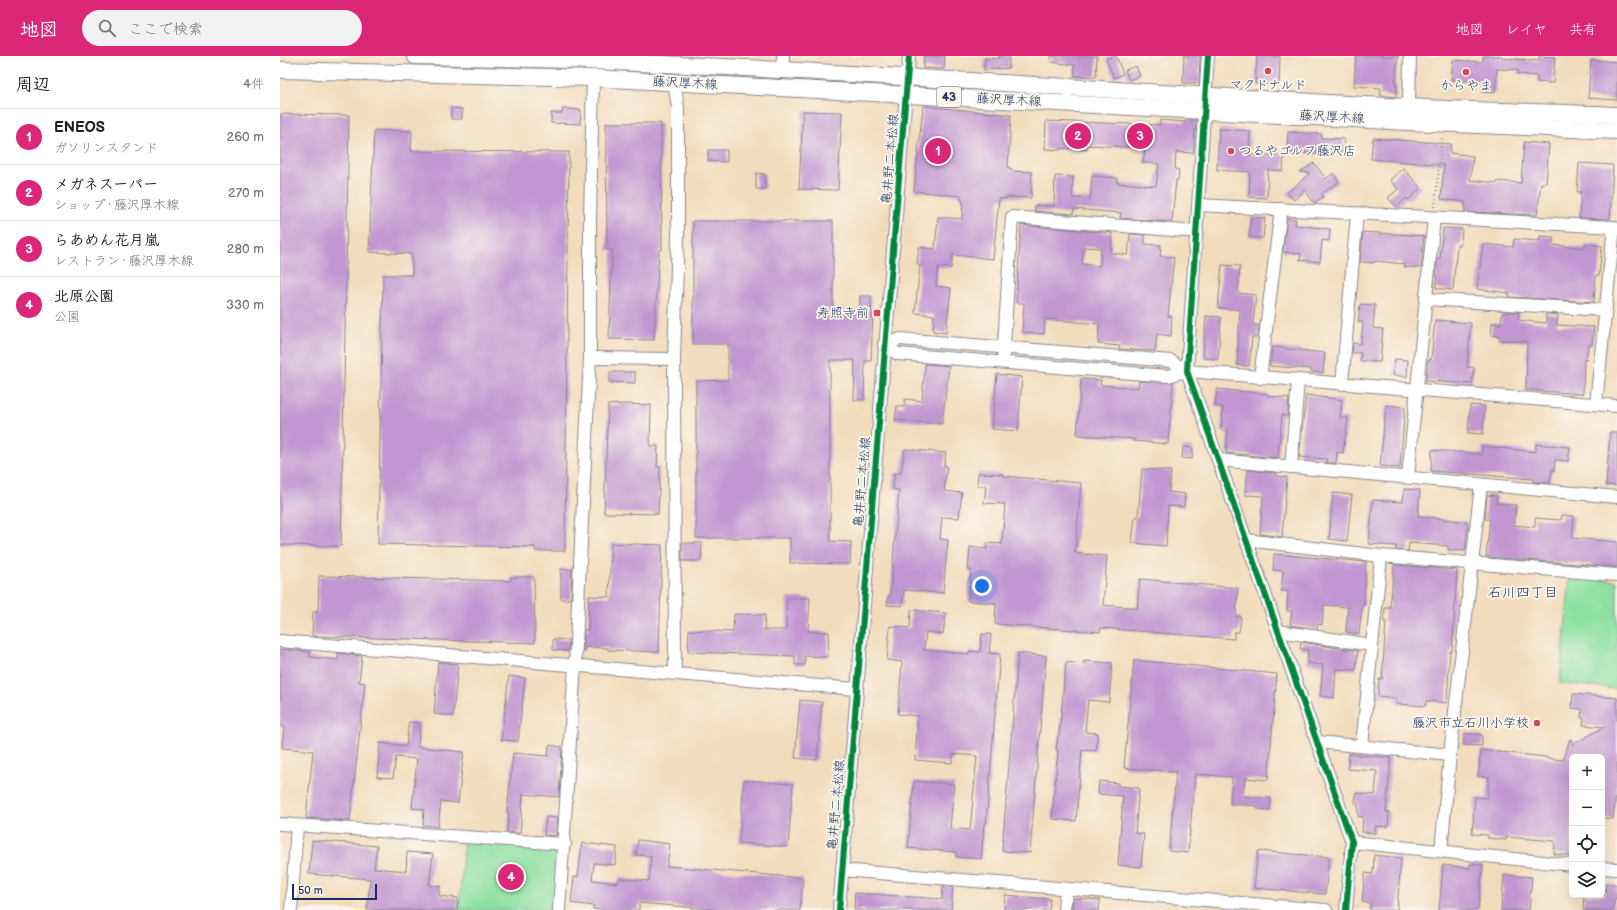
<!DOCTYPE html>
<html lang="ja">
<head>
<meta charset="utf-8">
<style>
	:root { --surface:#fff; --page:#f2f2f2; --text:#202124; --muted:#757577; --line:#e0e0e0; --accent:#db2777 }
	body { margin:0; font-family:"Balsamiq Sans","Klee One",sans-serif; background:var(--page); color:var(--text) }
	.controls { position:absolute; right:12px; bottom:12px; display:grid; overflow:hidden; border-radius:6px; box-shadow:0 4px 16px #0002 }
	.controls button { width:36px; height:36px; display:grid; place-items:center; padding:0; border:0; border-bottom:1px solid var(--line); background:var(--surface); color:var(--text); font:20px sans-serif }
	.scale { position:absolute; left:12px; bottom:10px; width:85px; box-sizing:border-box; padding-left:4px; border:2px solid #1b2f5e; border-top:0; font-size:11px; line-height:14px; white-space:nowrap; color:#1b2f5e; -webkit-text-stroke:3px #fbf7ec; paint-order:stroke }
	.you { position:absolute; left:702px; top:530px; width:14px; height:14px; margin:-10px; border:3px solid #fff; border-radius:50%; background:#1a73e8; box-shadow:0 0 0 6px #1a73e833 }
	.badge { display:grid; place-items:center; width:26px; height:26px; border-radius:50%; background:var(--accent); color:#fff; font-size:13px; font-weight:700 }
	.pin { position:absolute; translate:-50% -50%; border:2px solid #fff; box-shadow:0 1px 4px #0006 }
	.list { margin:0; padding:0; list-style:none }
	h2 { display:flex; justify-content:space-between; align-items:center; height:52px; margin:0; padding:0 16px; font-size:17px }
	h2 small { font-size:13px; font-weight:400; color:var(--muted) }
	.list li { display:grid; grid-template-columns:26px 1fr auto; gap:12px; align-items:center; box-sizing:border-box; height:56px; padding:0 16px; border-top:1px solid var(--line) }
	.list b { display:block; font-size:15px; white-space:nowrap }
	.list p { margin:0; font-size:13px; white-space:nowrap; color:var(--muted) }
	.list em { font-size:13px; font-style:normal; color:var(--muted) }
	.icon { flex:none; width:22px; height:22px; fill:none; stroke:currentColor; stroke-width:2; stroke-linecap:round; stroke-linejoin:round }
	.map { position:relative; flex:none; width:1337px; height:854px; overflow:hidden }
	header { display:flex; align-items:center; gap:24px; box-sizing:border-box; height:56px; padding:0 20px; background:var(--accent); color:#fff }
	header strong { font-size:19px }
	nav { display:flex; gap:22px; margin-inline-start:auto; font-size:14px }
	.search { width:280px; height:36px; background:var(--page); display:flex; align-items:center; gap:10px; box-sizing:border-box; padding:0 14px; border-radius:22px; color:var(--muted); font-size:15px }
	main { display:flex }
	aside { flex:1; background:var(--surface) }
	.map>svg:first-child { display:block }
	.green { fill:#8de0a1; stroke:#548880 }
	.building { fill:#c296d1; fill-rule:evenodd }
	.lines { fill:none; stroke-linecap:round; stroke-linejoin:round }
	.minor-casing { stroke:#87868e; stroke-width:14 }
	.major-casing { stroke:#87868e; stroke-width:18 }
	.path { stroke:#87868e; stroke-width:2; stroke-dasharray:1 3; stroke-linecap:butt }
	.minor { stroke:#fff; stroke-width:12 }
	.major { stroke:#fff; stroke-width:16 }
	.cycleway-casing { stroke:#fbf7ec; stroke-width:8 }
	.cycleway { stroke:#00873e; stroke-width:6 }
	.poi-dot { fill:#d1495b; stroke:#fbf7ec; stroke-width:1.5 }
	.labels { text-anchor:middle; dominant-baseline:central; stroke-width:3.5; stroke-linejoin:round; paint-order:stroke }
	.shield { fill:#fbf7ec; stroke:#5e6b89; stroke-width:1 }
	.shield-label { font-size:12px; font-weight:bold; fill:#1b2f5e }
	.street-label { font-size:13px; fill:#1b2f5e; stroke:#fbf7ec }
	.poi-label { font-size:13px; fill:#1b2f5e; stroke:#fbf7ec }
	.neighbourhood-label { font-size:14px; fill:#1b2f5e; stroke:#fbf7ec }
</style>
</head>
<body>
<header>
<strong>地図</strong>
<div class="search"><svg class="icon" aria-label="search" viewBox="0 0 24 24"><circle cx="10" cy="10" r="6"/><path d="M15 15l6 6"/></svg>ここで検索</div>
<nav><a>地図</a><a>レイヤ</a><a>共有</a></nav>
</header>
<main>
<aside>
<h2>周辺<small>4件</small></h2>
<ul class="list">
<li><span class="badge">1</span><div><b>ENEOS</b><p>ガソリンスタンド</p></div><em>260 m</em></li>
<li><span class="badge">2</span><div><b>メガネスーパー</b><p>ショップ · 藤沢厚木線</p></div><em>270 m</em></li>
<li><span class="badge">3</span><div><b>らあめん花月嵐</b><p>レストラン · 藤沢厚木線</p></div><em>280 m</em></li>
<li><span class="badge">4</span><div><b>北原公園</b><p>公園</p></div><em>330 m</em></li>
</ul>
</aside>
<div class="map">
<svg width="1337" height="854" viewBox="0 0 1337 854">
	<rect width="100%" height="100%" fill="#fbf7ec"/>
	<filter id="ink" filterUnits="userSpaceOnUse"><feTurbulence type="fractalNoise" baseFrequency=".025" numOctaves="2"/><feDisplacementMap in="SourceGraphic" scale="8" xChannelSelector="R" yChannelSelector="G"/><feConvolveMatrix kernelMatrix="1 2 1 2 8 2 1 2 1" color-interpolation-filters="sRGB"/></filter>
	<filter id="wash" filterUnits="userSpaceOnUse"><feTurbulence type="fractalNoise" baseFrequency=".012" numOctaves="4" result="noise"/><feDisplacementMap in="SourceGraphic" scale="16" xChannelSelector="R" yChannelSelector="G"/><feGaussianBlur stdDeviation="0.9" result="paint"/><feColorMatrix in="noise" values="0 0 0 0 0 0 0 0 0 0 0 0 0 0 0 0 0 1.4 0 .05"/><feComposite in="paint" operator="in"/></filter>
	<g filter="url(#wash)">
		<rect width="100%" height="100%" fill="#f3dcbd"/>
		<g class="green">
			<path d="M1290,520L1337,525V633L1280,627Z"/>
			<path d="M184,782L285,788L279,854H179Z"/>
		</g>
		<g id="blocks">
			<g class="building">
				<path d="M644,0H665L664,13L643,12Z"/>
				<path d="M719,0H729V12L704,14L705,2L719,3Z"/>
				<path d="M771,0H817L816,21L794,20L795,9L771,6Z"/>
				<path d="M833,0H836L843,18L834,22L826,3Z"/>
				<path d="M904,0H920L919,27H903Z"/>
				<path d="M977,0L1000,1L999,29L975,28Z"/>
				<path d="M1076,0H1118L1115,29H1117L1116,41L1100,39L1101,32L1074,30Z"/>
				<path d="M1203,0H1222V2L1259,5V0L1275,1L1273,27L1257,26V20L1238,18V14L1217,13L1215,37L1202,36L1203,26L1171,24L1173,4L1203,6Z"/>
				<path d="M1311,4L1337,6V44L1308,42Z"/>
				<path d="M856,10L860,20L849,24L845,14Z"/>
				<path d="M643,50L731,59L728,112H731V115L752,116L751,142L726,141V143L719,142L713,203L673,199L671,212L658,211L656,230L671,232L666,277L653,275L654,259L635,257L640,209L637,208L639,191L655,193L658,161L682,163L683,145L681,144V140L634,135Z"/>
				<path d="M171,52L182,53V63H171Z"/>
				<path d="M283,53L301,54L300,68L271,67V57H282Z"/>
				<path d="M523,55L562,56L558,134L519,133Z"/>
				<path d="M0,58L69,59L61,490L0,489Z"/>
				<path d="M880,64L905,66L906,64H916L913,97L896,96L895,113L899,114L898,124H896L892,166L840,162L841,157L794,153L793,158L754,155L755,149L774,150L775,120L793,121L792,142L810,143L812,120L837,122V127L876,130L879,108L863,107L865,92L807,89V94L780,92V94L765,93L766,65L880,69Z"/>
				<path d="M326,67H381L382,194H379L374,284L329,283L332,194H327Z"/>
				<path d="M939,73L970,75L969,99H1004L1003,115L988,114L987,142L969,141L970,116L937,114Z"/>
				<path d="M94,74L132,75L131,95L289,96L285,495H255V491L98,488L103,219H132V198L89,196Z"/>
				<path d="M1008,76L1042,78L1041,82L1064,83L1063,96L1041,94L1040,98L1007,96Z"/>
				<path d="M1093,82L1171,88L1170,97L1193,100L1190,124L1218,127V125L1241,127L1244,86L1269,88L1266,127H1261L1257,159L1185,156V146L1161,143L1164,109L1091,103Z"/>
				<path d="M428,94H447V106L428,105Z"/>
				<path d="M1034,107L1046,123L1053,117L1059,126L1041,138L1043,141L1034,147L1025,134L1014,144L1007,137L1030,117L1020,116Z"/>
				<path d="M1299,107L1333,109L1330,163L1299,162L1301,136H1297Z"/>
				<path d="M1123,112L1141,132L1128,144L1126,142L1117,151L1108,142L1118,133L1110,124Z"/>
				<path d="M476,117L485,118V133H476Z"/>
				<path d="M971,161L985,162L983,182L969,181Z"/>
				<path d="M1007,162L1016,163L1015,169L1050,173L1049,185L1042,184L1040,206L1020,204L1021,198L1003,196Z"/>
				<path d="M413,165H553V254L580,255V240H591V255L593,256L591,305H585L584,344H574L575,304H550V485L571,486L570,508L510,507V482H416V325L448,324V288H413Z"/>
				<path d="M741,169L832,177L831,197L848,199L850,178L865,179V188L881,189L880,200L894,201L888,260H892L891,280L877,278L875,295L839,293L840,290L818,288L819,268L765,263L764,278L742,276L744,247H736ZM804,191L821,192L820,210L802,208Z"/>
				<path d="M1163,172L1182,173L1181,189H1177L1173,234L1156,232L1157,203H1160Z"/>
				<path d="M1083,176L1144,180L1141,212L1124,211L1125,208L1095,205L1094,207L1080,206Z"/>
				<path d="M1260,180L1273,181V189L1305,192V188L1322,190L1319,219H1316L1314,246L1229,241V237L1197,233L1203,188L1233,191L1234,183L1259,185Z"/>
				<path d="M942,209L960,210L958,237L976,239L973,269H979L978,280L977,282L972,281L969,310L957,309L960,254L938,252Z"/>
				<path d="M1080,248L1095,249L1093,272L1103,273L1100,306L1080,305L1081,297H1072L1073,287L1081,288L1083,266H1078Z"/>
				<path d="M1227,256H1239L1238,264L1266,267V258L1278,259L1277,269L1314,271L1312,289H1308L1306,304L1304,303L1303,338L1246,334L1247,286L1219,284L1220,280L1211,279L1212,267L1221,268L1222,257H1227Z"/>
				<path d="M926,260L941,261L938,303L923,302Z"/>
				<path d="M1155,264L1191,267L1187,311L1194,312L1192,328L1146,325L1148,304H1151Z"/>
				<path d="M992,291L1045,297L1043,317L1031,316V313L990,310Z"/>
				<path d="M1115,303L1128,304L1127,321L1113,319Z"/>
				<path d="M645,308L669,310L662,368L615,364L617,350L624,351L625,343L642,345Z"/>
				<path d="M330,316H355V327L329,326Z"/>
				<path d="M717,318L742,321L738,375L712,373Z"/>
				<path d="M801,323L821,324L820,329L858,332L859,325L893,326L888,388L853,385L854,383L797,379Z"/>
				<path d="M937,333L988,338V340L1009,342L1008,360L1002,359L998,402L946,397L948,374H941L943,351L935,350Z"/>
				<path d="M1026,339L1062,344L1060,362H1068L1063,397L1057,396L1056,407H1046L1047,403L1019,401Z"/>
				<path d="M345,348L371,349L370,390H378L377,411H380L378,458L324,457L328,349Z"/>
				<path d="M1106,349L1125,351L1120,412L1100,410Z"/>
				<path d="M1190,349L1205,350L1203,378L1188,377Z"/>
				<path d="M1330,376H1337V430L1326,429Z"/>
				<path d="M1256,388L1290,391L1288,405L1275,404L1274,415L1272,414L1270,427L1253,426V423L1151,415L1152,394L1202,398V390L1256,396Z"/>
				<path d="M903,391L913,392L912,403L902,402Z"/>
				<path d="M625,393L666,397L664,410H667L664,435L682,437L679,462L662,461L660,483L668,484L663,537L624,534L622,550L607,549L608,540H610L619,434L613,433L614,417H621Z"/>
				<path d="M862,413L891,415L889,436L905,438L904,451L888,450L886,490L852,487L855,461H858Z"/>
				<path d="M968,414L997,417L996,420L1007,421L1002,481L980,478L983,440L965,439Z"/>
				<path d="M698,417L723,418V420L801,427L795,497L827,500L823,549L857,552L860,523L958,532L956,561H961L959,576H954V583L821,572L820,576L715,568L716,547L688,545L691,514H688L690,491L707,493V487L722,488L725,448L704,447L706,430H697Z"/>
				<path d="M1124,433L1140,434L1138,460L1188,466L1185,495L1168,494V490L1129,487L1128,495L1116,494V490L1089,488L1093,444L1123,446Z"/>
				<path d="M1053,437L1072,439L1067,485L1049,483Z"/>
				<path d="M1207,439L1217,440L1216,447L1236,449L1234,469L1255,471V462L1281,464L1282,459L1294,460L1292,482L1337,486V511L1206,501L1210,463H1205Z"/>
				<path d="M331,487L382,489L379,596L328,594V592L305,591V595H303L304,574H308L309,540L329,541Z"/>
				<path d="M402,487H422L421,505H402Z"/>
				<path d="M994,498L1086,506L1084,549H1082L1079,578L1066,576L1068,551L1044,549L1042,569L1038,568L1037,573L1010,569L1012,555H1007L1008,535H1001L1003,515L993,514Z"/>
				<path d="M1114,509L1177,514L1173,582L1172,595H1170L1167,647L1146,645V650L1116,648V642L1098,640L1099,623H1102L1106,566H1104L1105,552H1110Z"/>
				<path d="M281,513H292L291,543H281Z"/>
				<path d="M39,520L231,525V521H254L255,587L32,580L33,556H38Z"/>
				<path d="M507,542H530L528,575L549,576L548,601L525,600V609H515V600L408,596L409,574L453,576L454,558L485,559L484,574H506Z"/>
				<path d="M631,554L666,557L663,578L646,576L644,594L689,598V595L700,596L702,578H711L709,597L720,598L706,768H704L701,803L676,801V796L628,792L634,725L674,728L670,772L690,774L697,700L673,698L672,707L635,704L638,660L618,658L622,606L607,604L610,570L630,572Z"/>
				<path d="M273,583L289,584L288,595L273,594Z"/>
				<path d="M1021,586L1078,595L1076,614L1056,613L1054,642L1040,640L1043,609L1027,607L1028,594L1020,593Z"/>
				<path d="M0,593L30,596V601L58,604V597L82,600L79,626L85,627L70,765L26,762L33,695L2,692L4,671L0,670Z"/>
				<path d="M738,597L766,600L750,797L722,795Z"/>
				<path d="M854,604L997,618L988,724L965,722L963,740L991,742L990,754L977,753V750L950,748L952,721L915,718L908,797L889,795L896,716L844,712Z"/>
				<path d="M804,605L832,607L829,646L808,644L805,676L818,677L816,695L802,694L796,765L772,763L778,694H776L778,680H779L786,606L804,608Z"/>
				<path d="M158,606L178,608L173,660L154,658Z"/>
				<path d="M229,620L245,622L238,685L221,684Z"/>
				<path d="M1293,638L1337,642V730L1333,763L1322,762V701H1292V800L1274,798L1275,785L1227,781L1226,784L1208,782V779L1192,778L1195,741L1207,742L1209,721L1198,720L1201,694L1266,701V702L1283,704L1290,683L1292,684V689L1324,671L1303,669L1304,662H1301L1302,653L1292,652Z"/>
				<path d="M520,644L542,646L537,704L515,702Z"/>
				<path d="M129,666L140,667L138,691L184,696L178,747L161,745L158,771L143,769L144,753L132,752L137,703L116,701L113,722L97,721L100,687L126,690Z"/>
				<path d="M1185,677L1202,679V690L1183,689Z"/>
				<path d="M269,689L282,691L279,741L243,738L240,777L227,776L229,757L227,756L233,697L268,700Z"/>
				<path d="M1069,698L1111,702L1106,756H1109L1108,771L1095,770V777L1082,776L1083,761L1078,760V748L1075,747L1076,737L1095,739L1097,715L1068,713Z"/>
				<path d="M464,724L513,728L508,791L459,787Z"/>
				<path d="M819,725L838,727V730L859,732L855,777L864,778L861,811L838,809L843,740L818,738Z"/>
				<path d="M266,761L278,762L276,780L264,779Z"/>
				<path d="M32,784L97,790L94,812L126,815L127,796L153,798L149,829L160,830L159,840L178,842L177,854H87L90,823L29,818Z"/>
				<path d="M358,784L390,788L387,810L523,822L520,854H444L359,847V854H320L313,853L314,850L291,847L294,821H298L302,787L337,791L335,809L314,807L312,824L338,827L339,822L369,825L371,800L356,799Z"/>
				<path d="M978,795L1049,801L1045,838L974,832Z"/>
				<path d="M1094,799L1121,802L1117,854H1090V847L1082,846L1085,817L1093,818Z"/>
				<path d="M1190,808L1203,809L1198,854H1159L1163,809L1190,812Z"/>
				<path d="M1224,819L1252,821L1249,854H1221Z"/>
				<path d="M1326,828L1337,829L1336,843H1334L1333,854H1303L1304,839H1325Z"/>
				<path d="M663,830L673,831L671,854H574L575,837L662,843Z"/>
				<path d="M725,839L770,843L769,854H724Z"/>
				<path d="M793,842L820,844L819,854H792Z"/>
			</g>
		</g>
	</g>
	<g filter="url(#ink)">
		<use href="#blocks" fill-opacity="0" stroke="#87868e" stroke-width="1"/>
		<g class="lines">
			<defs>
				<g id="minor">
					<path d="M928,0L907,315L1072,786L1066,854"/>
					<path d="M502,14L503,0"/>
					<path d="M394,26L398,52V179L394,303L395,617"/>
					<path d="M1129,51L1130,0"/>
					<path d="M919,149L1334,171L1316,348"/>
					<path d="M1146,243L1325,254"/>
					<path d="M604,289L618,298L888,320L907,315L1337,350"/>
					<path d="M604,289L620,283L891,305L907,315"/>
					<path d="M310,302L394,303"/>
					<path d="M723,305L732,161L917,176"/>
					<path d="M980,322L1001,153"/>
					<path d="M1062,328L1077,158"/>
					<path d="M938,404L1337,441"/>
					<path d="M1011,411L1018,325"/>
					<path d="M1128,421L1154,162"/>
					<path d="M966,484L1101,500L1337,519"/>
					<path d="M998,575L1092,589"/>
					<path d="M0,585L576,633"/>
					<path d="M1037,686L1170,699"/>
					<path d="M1082,690L1101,500"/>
					<path d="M0,768L285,788"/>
					<path d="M1072,786L1292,809"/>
					<path d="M1161,795L1170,699L1201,429"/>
					<path d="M1322,812L1337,813"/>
					<path d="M562,814L1046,854"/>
					<path d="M11,854L17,770"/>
					<path d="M279,854L295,609L310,302V165L313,22"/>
					<path d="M559,854L629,0"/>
					<path d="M784,854L786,833"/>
				</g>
				<g id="major">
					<path d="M135,0C466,6 795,34 1125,51C1196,55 1267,56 1337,59"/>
					<path d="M0,14L313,22L1128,66L1337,75"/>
				</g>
			</defs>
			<use href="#minor" class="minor-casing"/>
			<use href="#major" class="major-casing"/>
			<path class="path" d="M1155,151L1162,80"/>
			<use href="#minor" class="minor"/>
			<use href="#major" class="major"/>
			<defs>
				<g id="cycleway">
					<path d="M928,0L907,315L1072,786L1066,854"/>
					<path d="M559,854L629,0"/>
				</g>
			</defs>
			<use href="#cycleway" class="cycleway-casing"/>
			<use href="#cycleway" class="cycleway"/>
		</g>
	</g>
	<g class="poi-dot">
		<circle cx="988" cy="15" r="4"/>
		<circle cx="1186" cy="16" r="4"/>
		<circle cx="951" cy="95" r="4"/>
		<rect x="593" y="253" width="8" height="8" rx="2"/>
		<circle cx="1257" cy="667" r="4"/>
	</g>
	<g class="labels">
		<rect class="shield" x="657" y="31" width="24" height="20" rx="3"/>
		<g class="shield-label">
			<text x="669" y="41">43</text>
		</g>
		<g class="street-label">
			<text transform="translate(405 27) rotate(3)">藤沢厚木線</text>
			<text transform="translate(729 44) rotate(3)">藤沢厚木線</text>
			<text transform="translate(1052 61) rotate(3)">藤沢厚木線</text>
			<text transform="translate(610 103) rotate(-85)">亀井野二本松線</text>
			<text transform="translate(582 426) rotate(-85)">亀井野二本松線</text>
			<text transform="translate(556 749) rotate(-85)">亀井野二本松線</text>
		</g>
		<g class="poi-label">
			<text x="988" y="29">マクドナルド</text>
			<text x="1186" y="30">からやま</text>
			<text x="959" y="95" text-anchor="start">つるやゴルフ藤沢店</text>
			<text x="589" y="257" text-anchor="end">寿照寺前</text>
			<text x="1249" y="667" text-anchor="end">藤沢市立石川小学校</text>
		</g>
		<g class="neighbourhood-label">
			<text x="1243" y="536">石川四丁目</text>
		</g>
	</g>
</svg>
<div class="controls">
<button>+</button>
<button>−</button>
<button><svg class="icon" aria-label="locate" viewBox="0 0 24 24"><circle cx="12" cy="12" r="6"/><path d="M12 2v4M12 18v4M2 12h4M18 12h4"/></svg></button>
<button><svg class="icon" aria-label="layers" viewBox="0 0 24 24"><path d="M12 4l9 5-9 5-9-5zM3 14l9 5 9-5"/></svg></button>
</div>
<div class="scale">50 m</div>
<div class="you"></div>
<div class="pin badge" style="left:658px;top:95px">1</div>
<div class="pin badge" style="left:798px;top:80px">2</div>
<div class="pin badge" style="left:860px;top:80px">3</div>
<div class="pin badge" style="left:231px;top:821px">4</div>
</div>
</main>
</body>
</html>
